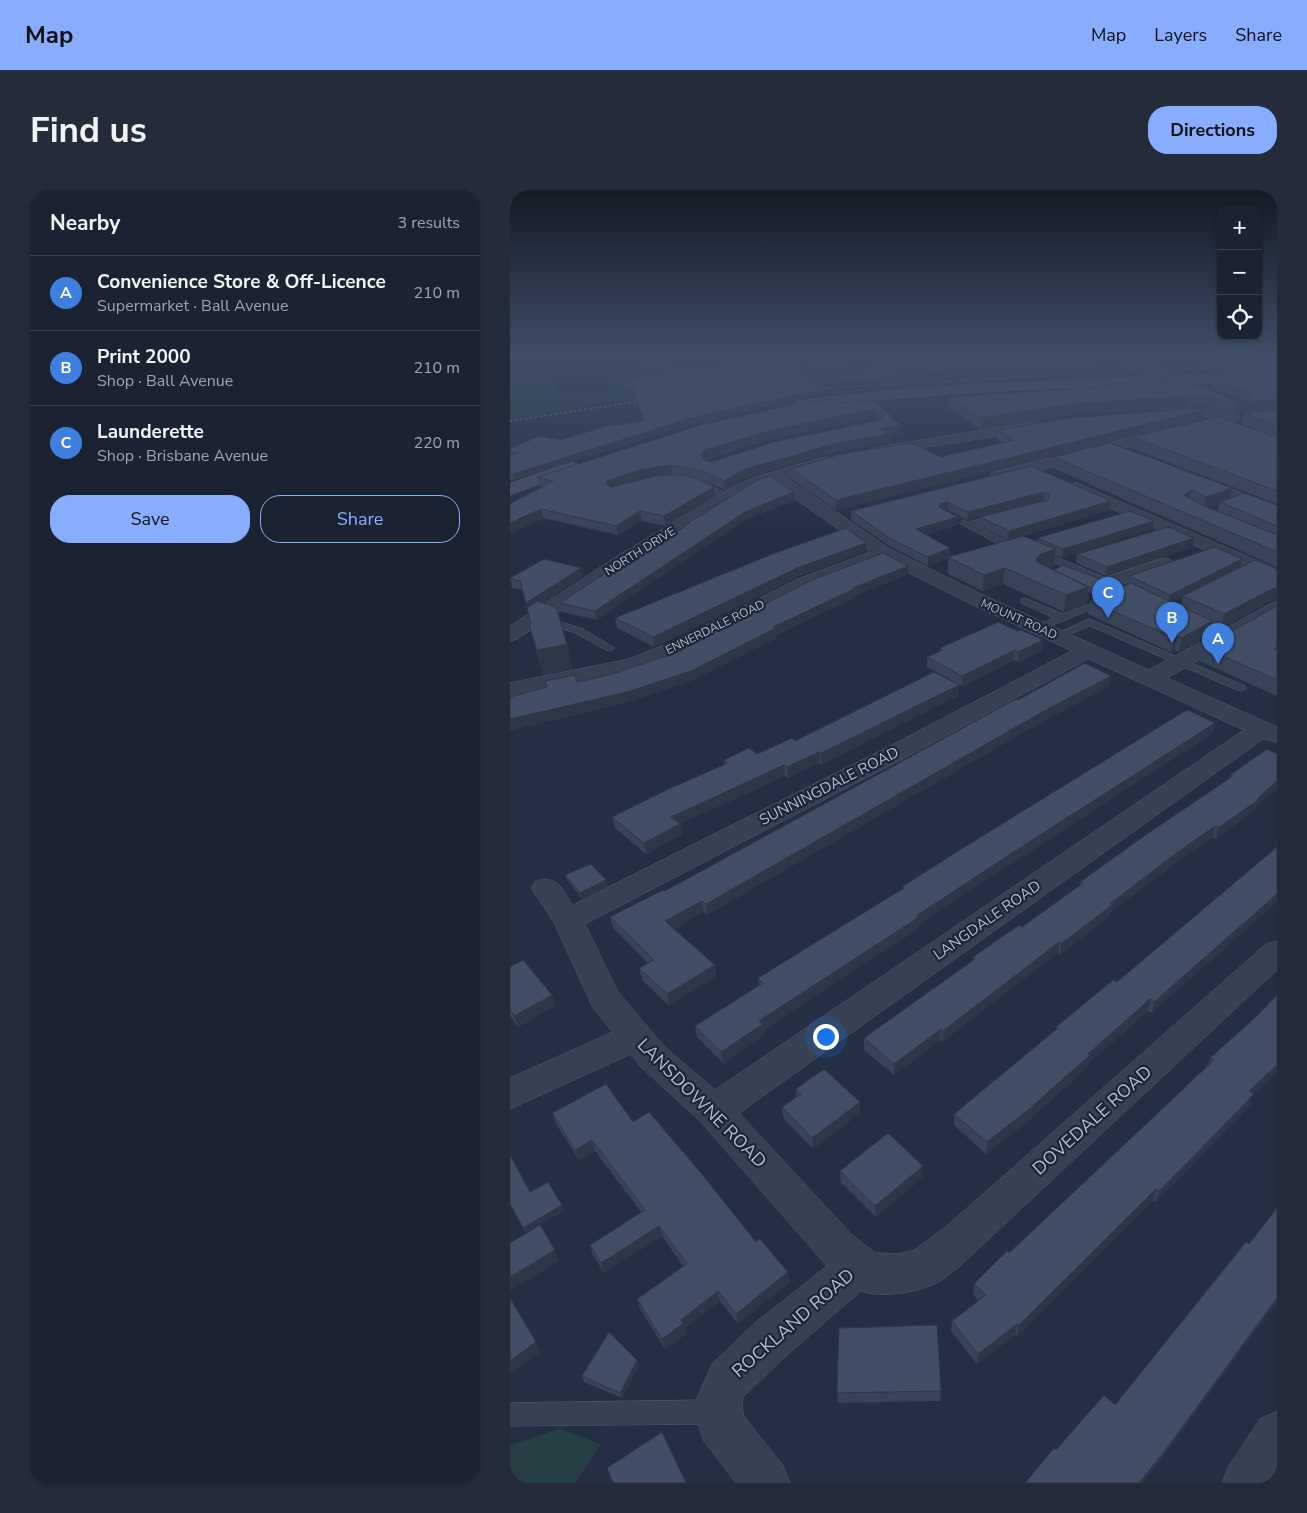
<!DOCTYPE html>
<html lang="en">
<head>
<meta charset="utf-8">
<style>
	:root { --surface:#1b2333; --page:#242b3b; --text:#f1f3f6; --muted:#a0a4ac; --line:#39404e; --accent:#88adff }
	body { margin:0; font-family:"Nunito Sans",sans-serif; background:var(--page); color:var(--text) }
	.controls { position:absolute; right:15px; top:15px; display:grid; overflow:hidden; border-radius:10px; box-shadow:0 1px 4px #0004 }
	.controls button { width:45px; height:45px; display:grid; place-items:center; padding:0; border:0; border-bottom:1px solid var(--line); background:var(--surface); color:var(--text); font:25px sans-serif }
	.you { position:absolute; left:315px; top:846px; width:18px; height:18px; margin:-12px; border:4px solid #fff; border-radius:50%; background:#1a73e8; box-shadow:0 0 0 8px #1a73e833 }
	.badge { display:grid; place-items:center; width:32px; height:32px; border-radius:50%; background:var(--accent); color:#fff; font-size:16px; font-weight:700 }
	.pin { position:absolute; translate:-50% -41px; filter:drop-shadow(0 1px 2px #0008) }
	.pin::after { content:''; position:absolute; top:26px; width:18px; height:15px; background:inherit; clip-path:polygon(0 0,100% 0,50% 100%) }
	.list { margin:0; padding:0; list-style:none }
	h2 { display:flex; justify-content:space-between; align-items:center; height:65px; margin:0; padding:0 20px; font-size:21px }
	h2 small { font-size:16px; font-weight:400; color:var(--muted) }
	.list li { display:grid; grid-template-columns:32px 1fr auto; gap:15px; align-items:center; box-sizing:border-box; height:75px; padding:0 20px; border-top:1px solid var(--line) }
	.list b { display:block; font-size:19px; white-space:nowrap }
	.list p { margin:0; font-size:16px; white-space:nowrap; color:var(--muted) }
	.list em { font-size:16px; font-style:normal; color:var(--muted) }
	.actions { display:flex; gap:10px; padding:15px 20px }
	.actions a { flex:1; padding:11px 0; border:1px solid var(--accent); border-radius:20px; text-align:center; font-size:18px; color:var(--accent) }
	.actions .main { background:var(--accent); color:#111 }
	.icon { flex:none; width:28px; height:28px; fill:none; stroke:currentColor; stroke-width:2; stroke-linecap:round; stroke-linejoin:round }
	.map { position:relative; flex:none; width:767px; height:1293px; overflow:hidden; border-radius:20px }
	header { display:flex; align-items:center; gap:30px; box-sizing:border-box; height:70px; padding:0 25px; background:var(--accent); color:#111 }
	header strong { font-size:24px }
	nav { display:flex; gap:28px; margin-inline-start:auto; font-size:18px }
	.intro { display:flex; align-items:center; justify-content:space-between; box-sizing:border-box; height:120px; padding:0 30px }
	h1 { margin:0; font-size:35px }
	.button { padding:12px 22px; border-radius:20px; background:var(--accent); color:#111; font-size:18px; font-weight:700 }
	main { display:flex; gap:30px; padding:0 30px }
	aside { flex:1; background:var(--surface); border-radius:20px; box-shadow:0 1px 4px #0004 }
	.map>svg:first-child { display:block }
	.green { fill:#263f45 }
	.lines { fill:none; stroke-linecap:round; stroke-linejoin:round }
	.lane-casing { stroke:#535c6d; stroke-width:1 }
	.street-casing { stroke:#535c6d; stroke-width:1 }
	.secondary-casing { stroke:#535c6d; stroke-width:1 }
	.lane { fill:#384153; fill-rule:evenodd }
	.street { fill:#384153; fill-rule:evenodd }
	.secondary { fill:#465067; fill-rule:evenodd }
	.rail { stroke:#5a657a; stroke-width:2; stroke-dasharray:2.5 2.5; stroke-linecap:butt }
	.street-bridge-casing { stroke:#535c6d; stroke-width:14; stroke-linecap:butt }
	.street-bridge { stroke:#384153; stroke-width:13 }
	.wall { fill:#394358; fill-rule:evenodd }
	.shaded-wall { fill:#2e3747 }
	.building { fill:#424e66; stroke:#2e3747; fill-rule:evenodd }
	.labels { text-anchor:middle; dominant-baseline:central; stroke-width:4.5; stroke-linejoin:round; paint-order:stroke }
	.far-street-label { font-size:12px; fill:#b5bdcd; stroke:#1d2638 }
	.street-label { font-size:15px; fill:#b5bdcd; stroke:#1d2638 }
	.near-street-label { font-size:18px; fill:#b5bdcd; stroke:#1d2638 }
</style>
</head>
<body>
<header>
<strong>Map</strong>
<nav><a>Map</a><a>Layers</a><a>Share</a></nav>
</header>
<div class="intro"><h1>Find us</h1><a class="button">Directions</a></div>
<main>
<aside>
<h2>Nearby<small>3 results</small></h2>
<ul class="list">
<li><span class="badge" style="background:#3f7fe0">A</span><div><b>Convenience Store &amp; Off-Licence</b><p>Supermarket · Ball Avenue</p></div><em>210 m</em></li>
<li><span class="badge" style="background:#3f7fe0">B</span><div><b>Print 2000</b><p>Shop · Ball Avenue</p></div><em>210 m</em></li>
<li><span class="badge" style="background:#3f7fe0">C</span><div><b>Launderette</b><p>Shop · Brisbane Avenue</p></div><em>220 m</em></li>
</ul>
<div class="actions"><a class="main">Save</a><a>Share</a></div>
</aside>
<div class="map">
<svg width="767" height="1293" viewBox="0 0 767 1293">
	<rect width="100%" height="100%" fill="#242f44"/>
	<g class="green">
		<path d="M0,166H276L278,167C246,173 198,190 170,166L115,170L116,177H101L83,185L89,186L43,189L46,204L96,201L120,194L124,205L212,198L295,186L302,189L483,174L595,167L619,178L160,205L96,213L0,229Z"/>
		<path d="M635,184L645,189L431,197L316,208L313,205L253,204Z"/>
		<path d="M49,1239L91,1254L65,1293H0V1255Z"/>
	</g>
	<g class="lines">
		<defs>
			<g id="lane">
				<path d="M186,290H192L221,307L214,309L186,294Z"/>
				<path d="M487,324L491,327L490,329L465,335L504,355V359H498L449,333L453,330L458,332Z"/>
				<path d="M529,360L630,402L632,404L627,407L624,406L526,365V361Z"/>
				<path d="M515,408L553,424L593,409L597,408L602,411L528,441L524,440L523,438L524,436L544,428L511,413V409Z"/>
				<path d="M33,426L73,439L105,458L100,461L96,460L65,443L29,431V427Z"/>
				<path d="M580,429L735,496L737,498L731,501L727,500L580,436L551,448H543L542,446Z"/>
				<path d="M684,430L719,444L720,446L715,449L711,448L680,435L679,433Z"/>
				<path d="M204,1210L212,1214L216,1222L212,1230L204,1234L0,1236V1214L2,1213Z"/>
			</g>
			<g id="street">
				<path d="M283,166H322L316,170L225,182L219,178L225,174Z"/>
				<path d="M541,166H594L588,170L421,181L304,192L298,188L304,184L421,173Z"/>
				<path d="M185,178L191,182L189,185L138,190L118,196L103,194L98,187L100,184L119,179L137,182Z"/>
				<path d="M657,218H696L728,226L730,229L723,233L696,226L652,225L650,222L652,219Z"/>
				<path d="M525,232L530,233L532,236L530,239L368,265L363,264L361,261L363,258L368,257Z"/>
				<path d="M657,239L662,240L664,243L662,246L488,291L482,289L480,286L482,283Z"/>
				<path d="M316,267L321,269L324,272L321,275L277,288L380,359L473,405L639,480L760,414L767,412V426L657,488L767,537V552L753,549L229,923L342,1045L365,1063L388,1064L404,1060L438,1035L756,754L767,751V780L466,1061C455,1071 443,1083 430,1091C411,1102 372,1109 351,1101L277,1165L234,1206L232,1211L233,1225L273,1276L280,1293H226L194,1251L188,1234L186,1211L193,1195L202,1174L245,1133L317,1076L191,932L130,876L121,864L0,919V888L103,842L83,818L44,732L21,698L26,691C48,685 51,698 63,715L378,557L562,461L459,413L373,370L302,397L180,461L133,479L0,507V493L119,469L164,451L288,389L360,362L262,292L234,303L120,375L7,449L0,451V436L106,367L222,297L245,287ZM579,469L734,540L205,900L154,856L108,802L75,734L396,567Z"/>
				<path d="M684,285L767,316V327L678,293L676,290L678,287Z"/>
				<path d="M567,293L767,379V392L561,301L559,298L561,295Z"/>
				<path d="M654,368L661,370L663,374L661,378L598,399L591,397L588,393L591,389Z"/>
				<path d="M767,1222V1289L764,1293H712L719,1276L750,1229Z"/>
			</g>
			<g id="secondary">
				<path d="M767,182V190C608,197 447,198 289,219L282,215L289,211C447,191 608,189 767,182Z"/>
				<path d="M62,272L67,274L70,277L67,280L0,305V294Z"/>
			</g>
		</defs>
		<use href="#lane" class="lane-casing"/>
		<use href="#street" class="street-casing"/>
		<use href="#secondary" class="secondary-casing"/>
		<use href="#lane" class="lane"/>
		<use href="#street" class="street"/>
		<use href="#secondary" class="secondary"/>
		<g class="rail">
			<path d="M295,199L720,176"/>
			<path d="M0,231L138,210"/>
		</g>
		<defs>
			<path id="street-bridge" d="M616,171L655,187"/>
		</defs>
		<use href="#street-bridge" class="street-bridge-casing"/>
		<use href="#street-bridge" class="street-bridge"/>
	</g>
	<g class="wall">
		<path d="M126,166H158L159,178L133,179L127,169Z"/>
		<path d="M299,166H451L307,180L299,174Z"/>
		<path d="M685,166H767V181L719,182Z"/>
		<path d="M767,182V220L723,223L696,216H678L560,225L471,239L438,218V207L594,197V195L670,189L726,211H733L702,199L703,189Z"/>
		<path d="M120,190L313,207L295,208L182,234L4,290L0,289V259L50,250L133,231L121,196Z"/>
		<path d="M363,210L382,229L391,243L380,245V253L328,261L235,288L215,300L194,290L184,288L204,297L205,306L155,336L132,331L108,345L33,328L0,344L32,297L29,296L27,287L329,213ZM366,227L370,230L201,272L195,270L260,249Z"/>
		<path d="M694,220L692,229L326,320L281,289V279L431,267L493,252L487,249L488,240Z"/>
		<path d="M767,220V247L732,234L735,223Z"/>
		<path d="M623,247H767V314L621,258Z"/>
		<path d="M544,267L720,308L767,315V377L543,278ZM709,314L708,322L698,318Z"/>
		<path d="M521,276L601,311L600,320L513,346L527,351V348L644,331L643,339L552,368L546,365L544,376L538,378L544,380L591,394L609,397V398L618,395L619,386L730,377L759,412L711,438L702,434L699,445L669,462L665,460L661,462L578,424L580,411L588,407L578,402L576,414L554,422L493,394L473,401L438,384V368L418,376L381,357L341,330V321ZM534,310V311L470,327L469,336L498,350L440,367V358L416,345L447,335L448,327L436,321L438,320L457,330ZM673,406L671,417L661,412Z"/>
		<path d="M284,302L285,310L235,330L87,430L52,422L50,413L102,384L178,335V333Z"/>
		<path d="M684,348L683,357L596,386L566,373L567,364Z"/>
		<path d="M356,353V361L287,387L144,457L107,438L105,428Z"/>
		<path d="M398,384L345,406V408L266,445V448L183,490L118,512L1,540L0,539V507L99,485L166,463L165,458L180,453Z"/>
		<path d="M73,386L32,413L57,454L62,479L33,485L19,435L21,434L12,400L2,398L0,388Z"/>
		<path d="M767,416V506L690,471L693,457Z"/>
		<path d="M507,441L533,450L532,460L508,472L504,470L452,496L417,477V467L430,461V458Z"/>
		<path d="M601,486L600,496L533,531L197,725L194,722L164,739L205,775L206,786L159,816L132,790L129,778L138,773L103,738L100,727L155,701L508,510Z"/>
		<path d="M449,505L312,574L310,573L278,588L275,586L170,634L172,644L136,664L105,638L102,627L214,575V570L247,564L285,551Z"/>
		<path d="M705,533L703,543L501,674L408,735V739L254,840V845L213,873L187,847L185,836L249,795L248,788L392,699V697Z"/>
		<path d="M757,559L745,620L706,649L703,647L659,678L601,722L600,726L550,765L548,763L432,852L430,851L384,885L354,860V848L463,771V767L512,737L570,696V692L719,589L720,585Z"/>
		<path d="M767,657L642,823L638,821L579,873L578,877L517,932L476,964L444,935V924L546,840V837L607,792Z"/>
		<path d="M55,685L96,690L97,696L72,709L57,690Z"/>
		<path d="M0,777L42,805L46,816L8,837L0,826Z"/>
		<path d="M700,868L743,905L740,915L680,978L645,1012L643,1010L507,1146L505,1145L467,1174L441,1141L442,1131L469,1111L463,1104L464,1094L499,1063L650,921L698,875Z"/>
		<path d="M286,899L350,923L303,959L273,928L272,917L286,907Z"/>
		<path d="M42,923L123,932L246,1052L278,1082L280,1092L228,1134L210,1111L174,1139L176,1144L155,1159L130,1119L127,1109L173,1076L152,1046L94,1083L83,1065L80,1055L132,1023L85,961L69,970L46,934Z"/>
		<path d="M330,981L413,987L366,1027L331,993Z"/>
		<path d="M129,1175L112,1208L74,1192L72,1186Z"/>
		<path d="M431,1201L430,1211L328,1213L327,1203Z"/>
	</g>
	<g class="shaded-wall">
		<path d="M343,166H451L307,180L306,169Z"/>
		<path d="M312,201L313,207L295,208L182,234L4,290L3,284L181,228L294,203Z"/>
		<path d="M680,206L678,216L560,225L471,239L472,228L561,214Z"/>
		<path d="M767,209V220L723,223L725,213Z"/>
		<path d="M366,219V227L260,249L195,269L191,274L190,265L194,260L259,241Z"/>
		<path d="M694,220L692,229L326,320V310Z"/>
		<path d="M392,235L391,243L380,245V253L328,261L235,288L215,300L214,291L235,279L368,239Z"/>
		<path d="M161,275L162,284L130,289L98,300L97,295V291L129,280Z"/>
		<path d="M204,297L205,306L155,336L154,326Z"/>
		<path d="M722,298L719,310L710,312L709,314L694,319L696,307Z"/>
		<path d="M681,300L679,312L674,305Z"/>
		<path d="M284,302L285,310L235,330L87,430L85,421L235,322Z"/>
		<path d="M534,302V310L457,330L458,322Z"/>
		<path d="M601,311L600,320L498,350L499,341Z"/>
		<path d="M438,312V320L429,322L430,314Z"/>
		<path d="M31,319L33,328L0,344V333Z"/>
		<path d="M130,321L132,331L108,345L106,336Z"/>
		<path d="M448,327L447,335L406,348V339Z"/>
		<path d="M644,331L643,339L552,368L553,359Z"/>
		<path d="M684,348L683,357L596,386L597,377Z"/>
		<path d="M356,353V361L287,387L144,457L143,447L287,378Z"/>
		<path d="M440,358V367L418,376V367Z"/>
		<path d="M546,359L544,376L529,380L526,369L531,364Z"/>
		<path d="M732,369L730,378L658,414L660,405Z"/>
		<path d="M398,376V384L345,406V408L266,445V448L183,490L118,512L1,540L0,529L263,437L343,398Z"/>
		<path d="M71,378L73,386L18,422L16,413Z"/>
		<path d="M495,378L493,394L473,401L474,385Z"/>
		<path d="M578,397L576,414L554,422L556,405Z"/>
		<path d="M609,397V402L590,408L591,403Z"/>
		<path d="M767,398V411L759,412L711,438L714,424L762,399Z"/>
		<path d="M702,431L699,445L669,462L671,448Z"/>
		<path d="M667,446L665,460L661,462L664,448Z"/>
		<path d="M533,450L532,460L508,472V462Z"/>
		<path d="M57,454L62,479L33,485L27,460Z"/>
		<path d="M505,460L504,470L452,496V486Z"/>
		<path d="M601,486L600,496L533,531L197,725L196,714L534,521Z"/>
		<path d="M449,495V505L312,574L311,563Z"/>
		<path d="M705,533L703,543L501,674L408,735V739L254,840V845L213,873L211,862L249,831L502,663Z"/>
		<path d="M309,562L310,573L278,588L277,577Z"/>
		<path d="M274,575L275,586L170,634L172,644L136,664L134,653L161,627Z"/>
		<path d="M767,591V599L746,617L745,620L706,649L708,638L747,609Z"/>
		<path d="M705,636L703,647L659,678L601,722L600,726L550,765L551,754L600,714L661,667Z"/>
		<path d="M96,690L97,696L72,709L70,703Z"/>
		<path d="M767,704V712L642,823L644,812Z"/>
		<path d="M192,711L194,722L157,742L155,731Z"/>
		<path d="M549,752L548,763L432,852L433,841Z"/>
		<path d="M205,775L206,786L159,816L157,804Z"/>
		<path d="M42,805L46,816L8,837L4,826Z"/>
		<path d="M640,809L638,821L579,873L578,877L517,932L476,964L477,952Z"/>
		<path d="M431,839L430,851L384,885V874Z"/>
		<path d="M767,875V882L743,905L740,915L680,978L645,1012L649,1001L739,901Z"/>
		<path d="M350,912V923L303,959L302,948Z"/>
		<path d="M82,950L85,961L69,970L65,960Z"/>
		<path d="M413,976V987L366,1027L365,1016Z"/>
		<path d="M646,999L643,1010L507,1146L508,1136Z"/>
		<path d="M52,1015L54,1021L15,1044L13,1038Z"/>
		<path d="M149,1036L152,1046L94,1083L91,1073Z"/>
		<path d="M45,1060L49,1071L0,1101V1087Z"/>
		<path d="M278,1082L280,1092L228,1134L226,1124Z"/>
		<path d="M208,1101L210,1111L174,1139L176,1144L155,1159L152,1149L171,1130Z"/>
		<path d="M767,1108V1112L650,1271L633,1293H629Z"/>
		<path d="M507,1134L505,1145L467,1174L468,1164Z"/>
		<path d="M26,1152L31,1162L0,1184V1171Z"/>
		<path d="M127,1170L129,1175L112,1208L110,1203Z"/>
	</g>
	<g class="building">
		<path d="M302,166H343L306,169Z"/>
		<path d="M707,166H767V171L721,172Z"/>
		<path d="M278,171L312,201L294,203L181,228L3,284L0,283V266L7,263L0,262V259L29,246L50,250L97,236L134,231L120,190L155,183Z"/>
		<path d="M767,182V209L725,213L698,206H680L561,214L472,228L438,207L597,197L594,195L670,189L726,211H737L741,208L738,202L703,189L744,183Z"/>
		<path d="M324,209L329,213L363,210L382,227H379L392,235L368,239L380,244L328,253L235,279L214,291L193,281L161,275L129,280L97,291V295L102,297L146,286L170,285L183,287L204,297L154,326L130,321L106,336L31,319L0,333V314L43,291L27,287L191,235L295,212ZM366,219L374,224L370,230L264,252L201,272L194,270L190,265L194,260L259,241Z"/>
		<path d="M680,219L694,220L326,310L281,279L331,264L401,253L431,267L504,250L488,240L561,228Z"/>
		<path d="M767,220V235L735,223Z"/>
		<path d="M708,227L767,247V301L623,247Z"/>
		<path d="M600,253L722,298L696,307L681,300L674,305L692,315L767,345V362L544,267Z"/>
		<path d="M521,276L601,311L499,341L470,327L538,310L540,304L534,302L458,322L438,312L430,314L429,317L448,327L406,339L440,358L418,367L381,349L341,321Z"/>
		<path d="M261,286L284,302L235,322L85,421L50,413L96,383L102,384L180,333H178L248,290Z"/>
		<path d="M734,303L767,315V336L710,312Z"/>
		<path d="M620,321L644,331L553,359L527,348Z"/>
		<path d="M658,337L684,348L597,377L567,364Z"/>
		<path d="M336,338L356,353L287,378L143,447L105,428L265,363Z"/>
		<path d="M513,346L546,359L531,364L526,369L527,372L578,397L556,405L495,378L474,385L438,367Z"/>
		<path d="M705,357L732,369L660,405L619,386Z"/>
		<path d="M373,363L398,376L343,398L344,399L263,437L266,438L181,481L117,502L0,529V507L37,497L35,491L65,485L67,492L99,485L171,461L165,458L180,453L302,390Z"/>
		<path d="M34,369L71,378L16,413L10,391L0,388Z"/>
		<path d="M745,370L767,379V398L762,399L714,424L673,406Z"/>
		<path d="M553,375L587,388L591,394L609,397L591,403L544,380Z"/>
		<path d="M621,393L702,431L671,448L667,446L664,448L580,411Z"/>
		<path d="M27,411L46,417L57,454L27,460L19,435L21,434L17,418Z"/>
		<path d="M767,416V457L764,459L767,460V490L693,457Z"/>
		<path d="M488,432L507,441L511,440L533,450L508,462L505,460L452,486L417,467L433,460L430,458Z"/>
		<path d="M575,473L601,486L534,521L196,714L192,711L155,731L205,775L157,804L129,778L144,770L100,727L153,700L155,701L506,509L508,510Z"/>
		<path d="M424,482L449,495L311,563L309,562L277,577L274,575L161,627L170,634L134,653L102,627L163,597L218,573L214,570L239,558L247,564L282,548L285,551Z"/>
		<path d="M678,520L705,533L502,663L406,726L409,727L249,831L253,834L211,862L185,836L253,793L248,788L394,698L392,697L448,661L675,521Z"/>
		<path d="M757,559L767,564V591L747,609L748,610L708,638L705,636L661,667L600,714L602,715L551,754L549,752L433,841L431,839L384,874L354,848L465,769L463,767L509,735L512,737L573,693L570,692L634,646L723,586L720,585Z"/>
		<path d="M767,657V704L644,812L640,809L578,864L580,865L518,920L477,952L444,924L548,838L546,837L603,790L607,792Z"/>
		<path d="M81,674L96,690L70,703L55,685Z"/>
		<path d="M13,770L42,805L4,826L0,820V777Z"/>
		<path d="M767,805V875L739,901L744,904L683,967L649,1001L646,999L508,1136L507,1134L468,1164L442,1131L476,1105L464,1094L497,1061L499,1063L650,921L704,870L700,868L748,825Z"/>
		<path d="M314,879L350,912L302,948L272,917L291,904L286,899Z"/>
		<path d="M96,894L123,932L139,922L191,983L246,1052L250,1049L278,1082L226,1124L208,1101L171,1130L173,1134L152,1149L127,1109L177,1074L149,1036L91,1073L80,1055L135,1020L82,950L65,960L42,923Z"/>
		<path d="M378,943L413,976L365,1016L330,981Z"/>
		<path d="M0,965L20,1002L38,992L52,1015L13,1038L0,1014Z"/>
		<path d="M767,1018V1108L654,1262L629,1293H515L544,1258L546,1260L594,1205L605,1215L736,1052L739,1054Z"/>
		<path d="M30,1035L45,1060L0,1087V1053Z"/>
		<path d="M0,1108L26,1152L0,1171Z"/>
		<path d="M427,1135L431,1201L327,1203L329,1138Z"/>
		<path d="M99,1142L127,1170L110,1203L72,1186Z"/>
		<path d="M152,1242L176,1293H103L97,1278Z"/>
	</g>
	<linearGradient id="sky" x2="0" y2="1"><stop stop-color="#141a25"/><stop offset="0.48" stop-color="#3f4d67"/><stop offset="1" stop-color="#3f4d67" stop-opacity="0"/></linearGradient>
	<rect width="767" height="347" fill="url(#sky)"/>
	<g class="labels">
		<g class="far-street-label">
			<text transform="translate(130 361) rotate(-32)">NORTH DRIVE</text>
			<text transform="translate(509 429) rotate(24)">MOUNT ROAD</text>
			<text transform="translate(205 437) rotate(-26)">ENNERDALE ROAD</text>
		</g>
		<g class="street-label">
			<text transform="translate(319 596) rotate(-27)">SUNNINGDALE ROAD</text>
			<text transform="translate(477 730) rotate(-35)">LANGDALE ROAD</text>
		</g>
		<g class="near-street-label">
			<text transform="translate(192 913) rotate(45)">LANSDOWNE ROAD</text>
			<text transform="translate(582 930) rotate(-42)">DOVEDALE ROAD</text>
			<text transform="translate(283 1133) rotate(-41)">ROCKLAND ROAD</text>
		</g>
	</g>
</svg>
<div class="controls">
<button>+</button>
<button>−</button>
<button><svg class="icon" aria-label="locate" viewBox="0 0 24 24"><circle cx="12" cy="12" r="6"/><path d="M12 2v4M12 18v4M2 12h4M18 12h4"/></svg></button>
</div>
<div class="you"></div>
<div class="pin badge" style="left:708px;top:474px;background:#3f7fe0">A</div>
<div class="pin badge" style="left:662px;top:453px;background:#3f7fe0">B</div>
<div class="pin badge" style="left:598px;top:428px;background:#3f7fe0">C</div>
</div>
</main>
</body>
</html>
